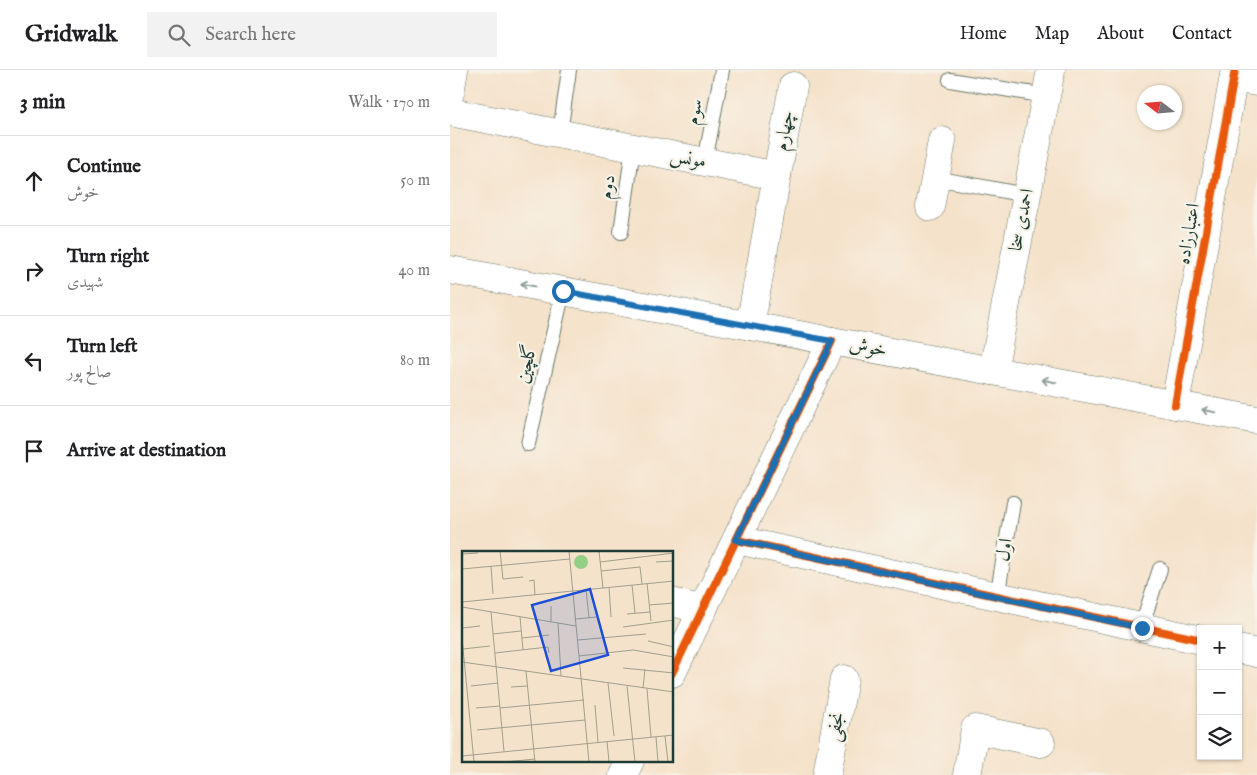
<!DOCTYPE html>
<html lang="en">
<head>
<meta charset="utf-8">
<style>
	:root { --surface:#fff; --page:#f2f2f2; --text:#202124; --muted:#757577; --line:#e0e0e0 }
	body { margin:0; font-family:"IM FELL English",Amiri,serif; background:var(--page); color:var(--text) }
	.controls { position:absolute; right:15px; bottom:15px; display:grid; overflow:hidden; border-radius:0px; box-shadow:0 1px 4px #0004 }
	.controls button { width:45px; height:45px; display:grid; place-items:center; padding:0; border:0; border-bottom:1px solid var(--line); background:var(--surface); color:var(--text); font:25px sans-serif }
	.compass { position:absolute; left:687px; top:15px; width:45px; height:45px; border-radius:50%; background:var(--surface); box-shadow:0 1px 4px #0004; rotate:286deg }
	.stop { position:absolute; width:15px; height:15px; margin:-11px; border:4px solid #1f6fb2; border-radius:50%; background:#fff }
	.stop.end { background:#1f6fb2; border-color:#fff; box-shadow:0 1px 5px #0008 }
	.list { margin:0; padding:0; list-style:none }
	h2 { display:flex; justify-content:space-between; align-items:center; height:65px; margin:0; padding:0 20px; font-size:21px }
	h2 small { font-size:16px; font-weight:400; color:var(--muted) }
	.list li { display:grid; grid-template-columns:32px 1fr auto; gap:15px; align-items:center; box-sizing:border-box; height:90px; padding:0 20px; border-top:1px solid var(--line) }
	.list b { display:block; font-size:19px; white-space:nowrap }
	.list p { margin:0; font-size:16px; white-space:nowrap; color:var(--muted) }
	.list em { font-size:16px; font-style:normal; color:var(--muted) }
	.icon { flex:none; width:28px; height:28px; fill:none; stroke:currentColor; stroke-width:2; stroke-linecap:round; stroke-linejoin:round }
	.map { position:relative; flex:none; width:807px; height:705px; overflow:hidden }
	header { display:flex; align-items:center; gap:30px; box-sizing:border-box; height:70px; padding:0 25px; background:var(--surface); border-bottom:1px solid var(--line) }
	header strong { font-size:24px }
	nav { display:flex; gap:28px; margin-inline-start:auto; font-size:18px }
	.search { width:350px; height:45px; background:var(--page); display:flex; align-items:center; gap:12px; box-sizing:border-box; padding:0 18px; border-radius:0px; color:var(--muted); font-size:19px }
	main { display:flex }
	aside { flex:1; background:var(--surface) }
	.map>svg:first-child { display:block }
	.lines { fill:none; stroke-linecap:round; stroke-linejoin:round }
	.service-casing { stroke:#6a7768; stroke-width:16 }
	.minor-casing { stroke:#6a7768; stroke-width:29 }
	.tertiary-casing { stroke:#6a7768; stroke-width:29 }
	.secondary-casing { stroke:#6a7768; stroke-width:29 }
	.service { stroke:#fff; stroke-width:14 }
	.minor { stroke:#fff; stroke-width:28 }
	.tertiary { stroke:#fff; stroke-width:28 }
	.secondary { stroke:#fff; stroke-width:28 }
	.cycleway-casing { stroke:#f7f3e8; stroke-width:11 }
	.cycleway { stroke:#e8590c; stroke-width:8 }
	.oneway { stroke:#8f9e9a }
	.route { stroke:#1f6fb2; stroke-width:6 }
	.labels { text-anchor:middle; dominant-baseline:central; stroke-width:4.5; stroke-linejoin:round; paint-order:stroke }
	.street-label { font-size:19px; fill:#1f3d34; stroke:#f7f3e8 }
	.inset-road { fill:none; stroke:#9fa08e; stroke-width:1 }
	.view { fill:#1d4ed8; fill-opacity:0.15; stroke:#1d4ed8; stroke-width:2.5 }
	.inset-edge { fill:none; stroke:#1f3d34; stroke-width:2.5 }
</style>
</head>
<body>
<header>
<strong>Gridwalk</strong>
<div class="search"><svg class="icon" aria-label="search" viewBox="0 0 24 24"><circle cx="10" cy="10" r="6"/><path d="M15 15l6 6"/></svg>Search here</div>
<nav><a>Home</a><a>Map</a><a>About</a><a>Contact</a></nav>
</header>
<main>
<aside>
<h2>3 min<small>Walk · 170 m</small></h2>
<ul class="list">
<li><svg class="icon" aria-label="ahead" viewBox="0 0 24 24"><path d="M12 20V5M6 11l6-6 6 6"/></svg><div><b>Continue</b><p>خوش</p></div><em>50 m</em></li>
<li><svg class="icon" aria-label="right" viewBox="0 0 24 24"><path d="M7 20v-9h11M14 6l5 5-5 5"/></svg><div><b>Turn right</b><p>شهیدی</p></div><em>40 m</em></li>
<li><svg class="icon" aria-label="left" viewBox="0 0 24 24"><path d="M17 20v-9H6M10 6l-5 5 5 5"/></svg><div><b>Turn left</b><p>صالح پور</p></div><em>80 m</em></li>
<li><svg class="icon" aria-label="arrive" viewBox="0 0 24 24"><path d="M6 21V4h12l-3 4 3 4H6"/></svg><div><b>Arrive at destination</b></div></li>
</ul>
</aside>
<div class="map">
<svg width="807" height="705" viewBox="0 0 807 705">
	<rect width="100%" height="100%" fill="#f7f3e8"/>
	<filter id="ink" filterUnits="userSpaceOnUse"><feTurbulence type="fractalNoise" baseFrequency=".02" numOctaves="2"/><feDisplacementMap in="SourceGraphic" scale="10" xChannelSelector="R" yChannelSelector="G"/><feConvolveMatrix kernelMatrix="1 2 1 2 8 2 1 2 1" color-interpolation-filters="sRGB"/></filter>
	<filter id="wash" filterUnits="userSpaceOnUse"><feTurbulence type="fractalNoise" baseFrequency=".0096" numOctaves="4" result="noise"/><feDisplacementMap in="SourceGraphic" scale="20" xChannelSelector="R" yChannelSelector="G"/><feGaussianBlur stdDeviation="1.12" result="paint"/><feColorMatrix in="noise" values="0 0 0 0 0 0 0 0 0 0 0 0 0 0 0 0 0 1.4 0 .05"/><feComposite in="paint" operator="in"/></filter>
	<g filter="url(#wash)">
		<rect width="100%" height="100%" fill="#f5e2ca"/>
	</g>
	<g filter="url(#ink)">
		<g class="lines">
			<defs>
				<g id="service">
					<path d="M500,10L596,26"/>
					<path d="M110,63L119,0"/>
					<path d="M255,92L272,0"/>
					<path d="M485,108L576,125"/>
					<path d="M171,162L183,78"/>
					<path d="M78,374L113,221"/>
					<path d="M547,527L563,433"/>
					<path d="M691,558L710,499"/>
				</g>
				<g id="minor">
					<path d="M784,8L807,12"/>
					<path d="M0,42L327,106"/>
					<path d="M480,137L492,71"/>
					<path d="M300,256L343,16"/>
					<path d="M543,301L601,0"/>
					<path d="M725,335L785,0"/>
					<path d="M287,470L751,570"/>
					<path d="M222,532L253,540"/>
					<path d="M788,579L807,583"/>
					<path d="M377,705L394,609"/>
					<path d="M517,705L525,659L591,673"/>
				</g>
				<g id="tertiary">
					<path d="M222,603L382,271"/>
					<path d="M173,705L180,691"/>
				</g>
				<g id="secondary">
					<path d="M0,23L4,0"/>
					<path d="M0,200L807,350"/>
				</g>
			</defs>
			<use href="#service" class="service-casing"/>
			<use href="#minor" class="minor-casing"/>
			<use href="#tertiary" class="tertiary-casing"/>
			<use href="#secondary" class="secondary-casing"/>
			<use href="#service" class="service"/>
			<use href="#minor" class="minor"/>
			<use href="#tertiary" class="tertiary"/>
			<use href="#secondary" class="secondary"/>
			<defs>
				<g id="cycleway">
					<path d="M725,335L785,0"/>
					<path d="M287,470L751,570"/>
					<path d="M222,603L382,271"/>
				</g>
			</defs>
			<use href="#cycleway" class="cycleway-casing"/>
			<use href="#cycleway" class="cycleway"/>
		</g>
		<defs><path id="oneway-shaft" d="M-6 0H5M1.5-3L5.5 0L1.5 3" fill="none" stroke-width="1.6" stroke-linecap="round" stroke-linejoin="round" transform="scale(1.25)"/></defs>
		<g class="oneway">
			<use href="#oneway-shaft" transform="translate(78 215) rotate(-169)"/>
			<use href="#oneway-shaft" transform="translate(599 311) rotate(-169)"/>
			<use href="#oneway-shaft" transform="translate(759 341) rotate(-169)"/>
		</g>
	</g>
	<g class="lines" filter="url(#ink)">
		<path class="route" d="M113,221L382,271L286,470L692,558"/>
	</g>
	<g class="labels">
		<g class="street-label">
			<text transform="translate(245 42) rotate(-79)">سوم</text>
			<text transform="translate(335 61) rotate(-80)">چهارم</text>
			<text transform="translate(238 89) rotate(11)">مونس</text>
			<text transform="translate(158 117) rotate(-82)">دوم</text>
			<text transform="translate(572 150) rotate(-79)">احمدی سخا</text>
			<text transform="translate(739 164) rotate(-80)">اعتبارزاده</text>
			<text transform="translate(418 278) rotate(10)">خوش</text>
			<text transform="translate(77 294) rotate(-77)">گلچین</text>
			<text transform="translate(555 480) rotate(-80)">اول</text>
			<text transform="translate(386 657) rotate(-79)">نجفی</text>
		</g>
	</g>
	<g transform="translate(12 481)">
		<rect width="211" height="211" fill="#f5e2ca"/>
		<path d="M112 11a7 7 0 1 1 14 0a7 7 0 1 1-14 0Z" fill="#93cf84"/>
		<path class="inset-road" d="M38,0L41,28L61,26M107,0L127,211M137,0L141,37M0,3L16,2M138,11L212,2M194,11L212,10M29,15L31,43M0,18L108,8M139,20L178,16L180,33M67,30L72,29L73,44M185,32L189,70M170,34L173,62M147,36L149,66M124,38L127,67M0,51L212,30M187,54L212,52M89,55V71M0,56L114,75M29,61L42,200M165,63L188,61M58,66L61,99M114,68L134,66M96,72L99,125M161,76L212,69M0,77L18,75M31,83L59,80M0,87L12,211M60,87L87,84M116,89L184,83M186,90L212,96M1,98L28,95M33,102L86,96L87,102M117,105L171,99L212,106M0,111L212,141M161,117L212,122M64,120L73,211M146,132L152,185M9,135L36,132M165,135L173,211M49,136L65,135M181,137L183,118M185,138L189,186M133,154L136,191M14,157L38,155M38,157L122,149M15,179L123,169M203,185L206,211M194,186L196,211M145,190L147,211M0,205L212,184M43,211L73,208"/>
		<path class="view" d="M128,38L146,104L89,120L70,54Z"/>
		<rect width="211" height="211" class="inset-edge"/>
	</g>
</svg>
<div class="controls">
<button>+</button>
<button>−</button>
<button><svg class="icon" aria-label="layers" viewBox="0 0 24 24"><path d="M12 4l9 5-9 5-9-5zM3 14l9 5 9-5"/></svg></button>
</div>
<svg class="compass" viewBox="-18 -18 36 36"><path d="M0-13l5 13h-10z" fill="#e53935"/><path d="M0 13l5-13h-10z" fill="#757577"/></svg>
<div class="stop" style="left:113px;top:221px"></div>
<div class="stop end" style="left:692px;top:558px"></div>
</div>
</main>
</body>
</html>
